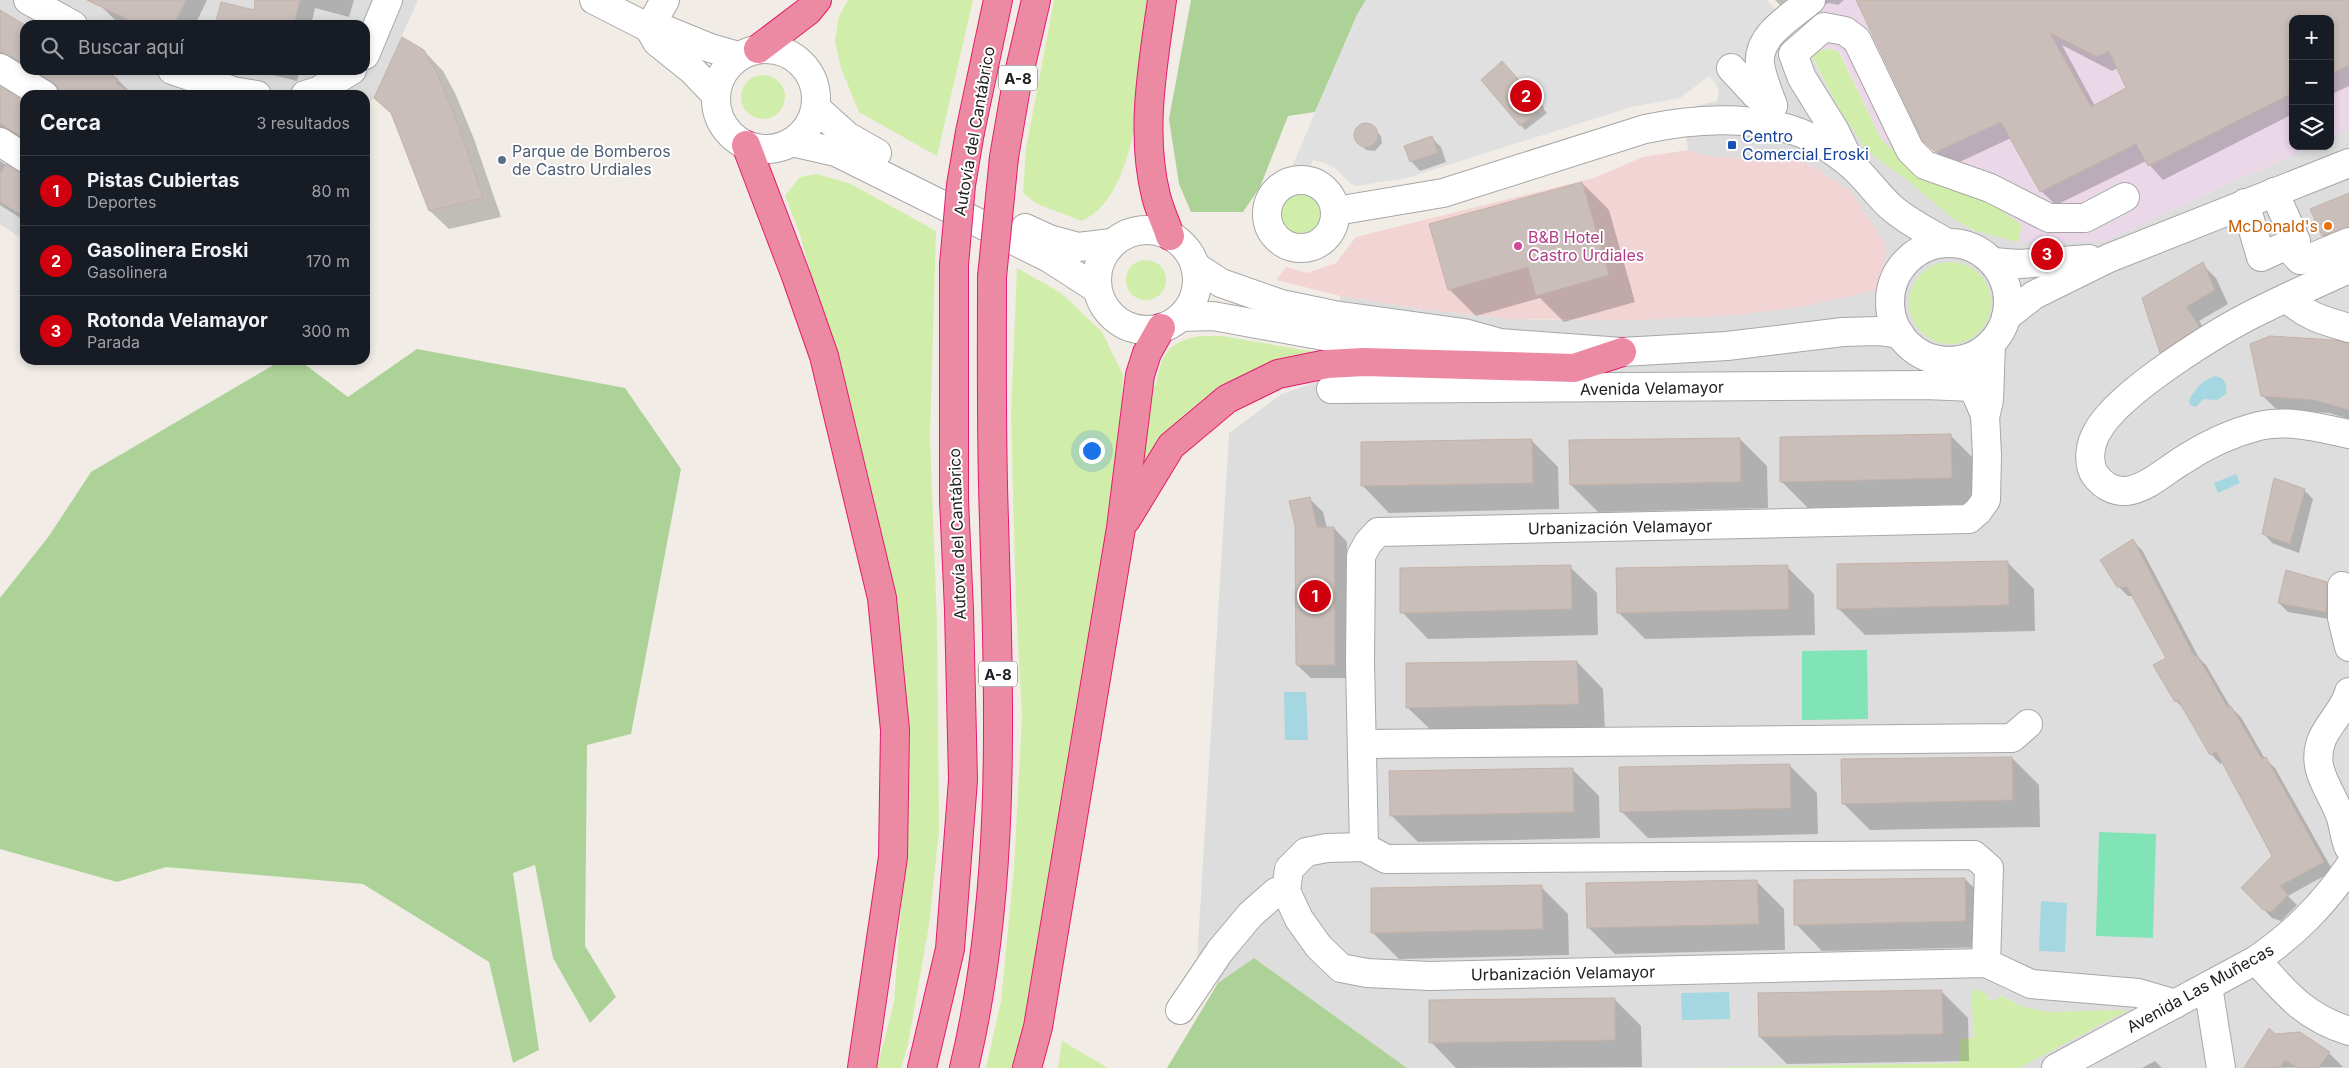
<!DOCTYPE html>
<html lang="es">
<head>
<meta charset="utf-8">
<style>
	:root { --surface:#171b24; --page:#242831; --text:#f1f3f6; --muted:#9ea1a6; --line:#363941; --accent:#d0000e }
	body { margin:0; font-family:Inter,sans-serif; background:var(--page); color:var(--text) }
	.controls { position:absolute; right:15px; top:15px; display:grid; overflow:hidden; border-radius:10px; box-shadow:0 2px 8px #0003 }
	.controls button { width:45px; height:45px; display:grid; place-items:center; padding:0; border:0; border-bottom:1px solid var(--line); background:var(--surface); color:var(--text); font:25px sans-serif }
	.you { position:absolute; left:1091px; top:450px; width:18px; height:18px; margin:-12px; border:4px solid #fff; border-radius:50%; background:#1a73e8; box-shadow:0 0 0 8px #1a73e833 }
	.badge { display:grid; place-items:center; width:32px; height:32px; border-radius:50%; background:var(--accent); color:#fff; font-size:16px; font-weight:700 }
	.pin { position:absolute; translate:-50% -50%; border:2px solid #fff; box-shadow:0 1px 5px #0006 }
	.list { margin:0; padding:0; list-style:none }
	h2 { display:flex; justify-content:space-between; align-items:center; height:65px; margin:0; padding:0 20px; font-size:21px }
	h2 small { font-size:16px; font-weight:400; color:var(--muted) }
	.list li { display:grid; grid-template-columns:32px 1fr auto; gap:15px; align-items:center; box-sizing:border-box; height:70px; padding:0 20px; border-top:1px solid var(--line) }
	.list b { display:block; font-size:19px; white-space:nowrap }
	.list p { margin:0; font-size:16px; white-space:nowrap; color:var(--muted) }
	.list em { font-size:16px; font-style:normal; color:var(--muted) }
	.icon { flex:none; width:28px; height:28px; fill:none; stroke:currentColor; stroke-width:2; stroke-linecap:round; stroke-linejoin:round }
	.map { position:relative; flex:none; width:2349px; height:1068px; overflow:hidden }
	.search { position:absolute; background:var(--surface); box-shadow:0 2px 8px #0003; left:20px; top:20px; width:350px; height:55px; display:flex; align-items:center; gap:12px; box-sizing:border-box; padding:0 18px; border-radius:15px; color:var(--muted); font-size:19px }
	.panel { position:absolute; background:var(--surface); box-shadow:0 2px 8px #0003; left:20px; top:90px; width:350px; height:275px; border-radius:15px }
	.map>svg:first-child { display:block }
	.residential { fill:#dedddd; fill-rule:evenodd }
	.commercial { fill:#f2d4d5 }
	.industrial { fill:#ead7e8 }
	.grass { fill:#d0eea9 }
	.forest { fill:#add298 }
	.pitch { fill:#80e4b6 }
	.parking { fill:#e0e0e0 }
	.water { fill:#a4d7e1 }
	.shadow { fill:#0003; fill-rule:evenodd }
	.building { fill:#c9beb9; stroke:#c4b2a7; fill-rule:evenodd }
	.lines { fill:none; stroke-linecap:round; stroke-linejoin:round }
	.minor-casing { stroke:#a7a7a7; stroke-width:30 }
	.highway-casing { stroke:#e51c6f; stroke-width:30 }
	.minor { stroke:#fff; stroke-width:28 }
	.highway { stroke:#ec8aa3; stroke-width:28 }
	.highway-bridge-casing { stroke:#e51c6f; stroke-width:30; stroke-linecap:butt }
	.highway-bridge { stroke:#ec8aa3; stroke-width:28 }
	.transit-dot { fill:#1a4fb4; stroke:#fff; stroke-width:2 }
	.service-dot { fill:#5c6f8a; stroke:#fff; stroke-width:2 }
	.food-dot { fill:#e8710a; stroke:#fff; stroke-width:2 }
	.hotel-dot { fill:#d1479c; stroke:#fff; stroke-width:2 }
	.labels { text-anchor:middle; dominant-baseline:central; stroke-width:4; stroke-linejoin:round; paint-order:stroke }
	.shield { fill:#fff; stroke:#636363; stroke-width:1 }
	.shield-label { font-size:15px; font-weight:bold; fill:#202020 }
	.street-label { font-size:16px; fill:#202020; stroke:#fff }
	.transit-label { font-size:16px; fill:#164399; stroke:#fff; text-anchor:start }
	.service-label { font-size:16px; fill:#4e5e75; stroke:#fff; text-anchor:start }
	.food-label { font-size:16px; fill:#c56008; stroke:#fff; text-anchor:end }
	.hotel-label { font-size:16px; fill:#b23c85; stroke:#fff; text-anchor:start }
</style>
</head>
<body>
<div class="map">
<svg width="2349" height="1068" viewBox="0 0 2349 1068">
	<rect width="100%" height="100%" fill="#f1ece6"/>
	<g class="residential">
		<path d="M0,0H418L374,98L365,105V95H25V241L0,224ZM25,25H365V70H25Z"/>
		<path d="M1782,17L1794,23L1838,107L1864,146L1878,159L1910,182L1952,218L1976,231L2018,242H2102L2312,146H2330V138L2349,129V1068H2019L2127,1010L2047,1012L2021,1006L2000,995L1998,1001L1971,995L1974,1039L1961,1063L1686,1068H1407L1254,958L1218,983L1197,961L1229,433L1282,394L1332,377L1340,296L1423,309L1509,319L1572,320L1736,315L1802,307L1837,298L1786,156L1772,162L1702,155L1688,150L1683,112L1698,110L1696,106L1717,101L1719,91L1716,84Z"/>
	</g>
	<path class="commercial" d="M1688,150L1702,155L1772,162L1786,156L1817,169L1851,192L1886,245L1884,270L1875,290L1802,307L1736,315L1634,320L1509,319L1423,309L1340,296L1276,280L1286,267L1307,273L1336,263L1356,237L1594,178L1643,157Z"/>
	<path class="industrial" d="M1821,0H2349V129L2330,138V19H2293V146H2312L2102,242H2018L2022,225L1912,168L1881,139L1840,52L1831,49L1819,50L1811,54L1794,23Z"/>
	<g class="grass">
		<path d="M848,0H973L937,156L859,112L841,68L835,41L839,16Z"/>
		<path d="M1054,0H1148C1142,58 1143,193 1082,221L1037,204L1023,193L1026,149Z"/>
		<path d="M1831,49L1839,52L1881,139L1912,168L1974,192L2022,225L2018,242L1976,231L1952,218L1910,182L1878,159L1864,146L1838,107L1811,54L1819,50Z"/>
		<circle cx="763" cy="97" r="22"/>
		<path d="M817,174L851,184L936,231L930,436L937,624L939,830L929,925L908,1044L901,1068H877L894,1002L908,810L903,682L819,303L800,234L785,196L800,177Z"/>
		<circle cx="1301" cy="213" r="21"/>
		<circle cx="1146" cy="280" r="20"/>
		<circle cx="1950" cy="303" r="41"/>
		<path d="M1017,268L1061,293L1102,332L1123,375L1119,471L1055,890L1015,1068H986L1001,1001L1014,869L1022,716L1016,606L1011,413Z"/>
		<path d="M1200,336H1222L1321,353C1309,356 1296,357 1284,360C1243,369 1199,398 1171,429C1160,441 1151,456 1141,469L1149,385L1156,386C1161,355 1167,342 1200,336Z"/>
		<path d="M1975,989L1987,994V999L1998,1001L1999,995L2021,1006L2047,1012L2128,1010L2019,1068H1686L1960,1063V1039L1974,1038L1971,995Z"/>
		<path d="M1062,1041L1108,1068H1058Z"/>
	</g>
	<g class="forest">
		<path d="M1191,0H1366L1357,15L1315,112L1288,116L1260,187L1243,212H1191L1179,184L1169,119Z"/>
		<path d="M417,349L625,388L681,469L631,734L587,745L585,946L616,997L590,1023L553,958L535,865L513,873L539,1050L513,1063L489,962L363,884L166,867L117,882L0,849V598L49,536L91,472L282,360H299L348,397Z"/>
		<path d="M1254,958L1407,1068H1167L1218,983Z"/>
	</g>
	<g class="pitch">
		<path d="M1867,650L1868,719L1802,720V651Z"/>
		<path d="M2099,832L2156,834L2153,938L2096,936Z"/>
	</g>
	<path class="parking" d="M1366,0H1767L1782,17L1716,84L1709,76L1680,98L1631,107L1407,178L1356,186L1350,183L1335,168L1325,163L1313,160L1309,170L1292,167L1357,15Z"/>
	<g class="water">
		<path d="M2215,376L2222,378C2226,383 2227,387 2226,394L2217,400L2203,399L2196,407L2190,405L2189,400C2195,389 2203,380 2215,376Z"/>
		<path d="M2236,474L2240,483L2218,493L2214,483Z"/>
		<path d="M1284,692H1306L1308,740H1285Z"/>
		<path d="M2041,901L2067,903L2065,952L2039,951Z"/>
		<path d="M1729,992L1730,1019L1682,1020L1681,993Z"/>
	</g>
	<g class="shadow">
		<path d="M104,0H207L195,25H126L115,20L101,6Z"/>
		<path d="M259,0H354L349,17L315,8L311,25H216L256,12Z"/>
		<path d="M1775,0H1844L1838,5L1829,3L1821,6L1798,24Z"/>
		<path d="M1862,0H2349V86L2330,95V19H2293V114L2163,180L2146,161L2056,205L2041,191L2011,138L1951,166L1924,140ZM2062,45L2112,71L2118,68L2128,88L2095,106Z"/>
		<path d="M0,11L25,27V69L0,76Z"/>
		<path d="M424,51L443,71L455,93L474,139L501,217L449,229L430,211L393,115L376,98Z"/>
		<path d="M1507,67L1547,113L1525,130L1482,80Z"/>
		<path d="M26,70H101L118,80L132,94L61,95L60,91Z"/>
		<path d="M253,70H300L297,81Z"/>
		<path d="M0,88L25,103V145L0,150Z"/>
		<path d="M1362,125H1370L1381,136L1382,143L1375,151L1366,150L1355,139L1356,130Z"/>
		<path d="M1432,138L1441,147L1446,162L1420,171L1411,161Z"/>
		<path d="M0,161L16,172L25,175V221L0,205Z"/>
		<path d="M1582,183L1609,210L1635,302L1564,322L1540,298L1476,316L1449,289Z"/>
		<path d="M2349,195V245L2337,250L2323,236Z"/>
		<path d="M2202,264L2216,278L2228,304L2199,321L2213,341L2175,366L2161,352Z"/>
		<path d="M2349,344V419L2329,413L2276,409L2262,395Z"/>
		<path d="M1950,435L1977,462L1978,504L1808,508L1781,481Z"/>
		<path d="M1740,439L1767,466L1768,508L1598,512L1571,485Z"/>
		<path d="M1531,440L1558,467L1559,509L1389,513L1363,486Z"/>
		<path d="M2304,490L2313,499L2299,553L2272,543L2263,533Z"/>
		<path d="M1309,498L1323,512L1327,528H1334L1347,542L1348,678H1311L1297,665Z"/>
		<path d="M2133,541L2142,550L2199,658L2206,665L2231,708L2241,717L2265,759L2275,768L2333,871L2288,896L2297,905L2281,921L2272,918L2243,888L2273,856L2223,762L2220,764L2211,754L2186,711L2176,701L2167,659L2134,596H2128L2118,586Z"/>
		<path d="M2007,562L2034,589L2035,631L1865,635L1838,608Z"/>
		<path d="M1570,567L1597,593L1598,635L1428,639L1402,612Z"/>
		<path d="M1787,567L1814,594L1815,635L1645,639L1618,612Z"/>
		<path d="M2327,583L2336,592L2335,620L2288,612L2279,603Z"/>
		<path d="M1577,662L1603,689L1605,731L1435,734L1408,708Z"/>
		<path d="M2012,758L2039,785L2040,827L1870,830L1843,803Z"/>
		<path d="M1790,766L1817,793L1818,834L1648,838L1621,811Z"/>
		<path d="M1572,769L1599,796L1600,838L1418,842L1391,815Z"/>
		<path d="M1965,879L1992,906L1993,947L1822,951L1796,924Z"/>
		<path d="M1757,882L1784,909L1785,950L1615,954L1588,927Z"/>
		<path d="M1541,887L1568,914L1569,955L1399,959L1372,932Z"/>
		<path d="M1942,992L1968,1018L1969,1061L1787,1064L1760,1037Z"/>
		<path d="M1614,999L1641,1026L1642,1067L1456,1068L1431,1042Z"/>
		<path d="M2275,1036L2329,1053L2343,1067L2251,1068Z"/>
		<path d="M2155,1061L2162,1068H2142Z"/>
	</g>
	<g class="building">
		<path d="M87,0H186L174,25H139Z"/>
		<path d="M255,0H300L294,25H215L221,2L254,10Z"/>
		<path d="M1856,0H2349V65L2330,74V19H2293V93L2148,166L2136,144L2040,192L2001,122L1936,152L1923,141ZM2050,33L2097,57L2109,51L2126,88L2091,107Z"/>
		<path d="M0,10L25,25V65L8,55L0,52Z"/>
		<path d="M402,37L424,50L437,73L456,119L483,198L429,211L391,113L374,98Z"/>
		<path d="M1502,61L1544,108L1520,126L1481,80Z"/>
		<path d="M33,70H104L118,79L116,83L136,95H62L53,82Z"/>
		<path d="M0,86L25,102V139L0,123Z"/>
		<circle cx="1366" cy="135" r="12"/>
		<path d="M1432,136L1438,153L1410,162L1404,146Z"/>
		<path d="M6,164L25,174V217L0,202V173Z"/>
		<path d="M1582,182L1609,275L1536,296L1528,267L1448,290L1429,224Z"/>
		<path d="M2349,193V227L2322,236L2310,209Z"/>
		<path d="M2203,262L2215,290L2186,307L2200,327L2160,353L2142,298Z"/>
		<path d="M2270,336L2334,340L2349,343V410L2314,400L2261,396L2250,344Z"/>
		<path d="M1951,434L1952,478L1780,482V437Z"/>
		<path d="M1740,438L1741,482L1570,485L1569,440Z"/>
		<path d="M1532,439L1533,483L1361,486V442Z"/>
		<path d="M2274,478L2305,489L2290,544L2262,534Z"/>
		<path d="M1310,497L1317,527H1334L1335,665H1296L1295,526L1289,501Z"/>
		<path d="M2133,539L2194,656L2197,655L2228,708L2231,706L2262,759L2266,757L2324,862L2280,886L2288,895L2271,912L2262,909L2241,888L2272,856L2216,751L2210,755L2178,700L2175,702L2153,665L2166,658L2127,587H2117L2100,560Z"/>
		<path d="M2008,561L2009,605L1837,609V564Z"/>
		<path d="M1571,565L1572,609L1400,613V568Z"/>
		<path d="M1788,565L1789,609L1617,613L1616,568Z"/>
		<path d="M2286,570L2327,582L2326,612L2278,603Z"/>
		<path d="M1577,661L1579,704L1406,708V663Z"/>
		<path d="M2012,757L2013,800L1842,804L1841,759Z"/>
		<path d="M1790,764L1791,808L1620,812L1619,767Z"/>
		<path d="M1573,768L1574,812L1390,816L1389,771Z"/>
		<path d="M1965,878L1966,921L1794,925V880Z"/>
		<path d="M1757,880L1759,924L1587,928L1586,883Z"/>
		<path d="M1542,885L1543,929L1371,933V888Z"/>
		<path d="M1942,990L1943,1034L1759,1037L1758,993Z"/>
		<path d="M1615,998V1040L1429,1043V1000Z"/>
		<path d="M2269,1028L2275,1034L2300,1032L2330,1052L2318,1068H2298L2285,1060L2279,1068H2244Z"/>
	</g>
	<g class="lines">
		<defs>
			<g id="minor">
				<path d="M28,0L73,25"/>
				<path d="M594,0L649,28L666,30L710,48L738,56"/>
				<path d="M649,28L657,42L692,70L715,94"/>
				<path d="M649,28L665,0"/>
				<circle cx="766" cy="99" r="50"/>
				<path d="M365,55L388,0"/>
				<path d="M0,68L44,95"/>
				<path d="M1731,68L1755,94L1773,106"/>
				<path d="M172,70L233,91L257,95"/>
				<path d="M305,95L318,91L352,70"/>
				<path d="M1773,105C1768,92 1762,78 1760,64C1757,35 1792,16 1811,0"/>
				<path d="M816,108L847,136L877,153"/>
				<path d="M0,142L25,158"/>
				<path d="M792,142L836,152L1049,258L1097,289"/>
				<path d="M1851,164L1835,131L1802,78L1793,54L1824,27L1845,31L1857,40L1910,150L1925,165L1990,188L2049,218H2085L2125,197"/>
				<circle cx="1301" cy="214" r="34"/>
				<path d="M2245,203L2261,257L2296,241L2274,192"/>
				<path d="M1336,211L1443,193L1645,129C1692,119 1749,115 1795,131C1814,137 1835,152 1850,164C1866,177 1877,195 1892,208C1908,222 1929,232 1947,243"/>
				<path d="M1025,228L1049,239L1078,247L1112,243"/>
				<circle cx="1147" cy="280" r="50"/>
				<circle cx="1949" cy="302" r="59"/>
				<path d="M2287,246L2300,260L2308,259L2349,242"/>
				<path d="M1993,262L2019,264L2089,259"/>
				<path d="M1195,266L1221,283L1281,304L1334,315L1464,333L1500,343L1622,352L1727,346L1843,332L1878,331L1900,334"/>
				<path d="M2349,269C2320,282 2291,295 2263,309C2221,329 2118,392 2097,432C2090,444 2087,463 2095,475C2103,486 2115,492 2127,491C2147,488 2164,472 2180,462C2204,446 2231,433 2259,426C2289,419 2320,428 2349,434"/>
				<path d="M2287,298C2305,316 2325,321 2349,328"/>
				<path d="M1181,317L1213,316L1357,342L1465,353L1474,351"/>
				<path d="M2006,317L2034,295L2109,258L2349,163"/>
				<path d="M1949,361L1973,387L1985,415L1987,455L1986,500L1978,511L1969,519L1378,532L1368,543L1361,556L1360,662L1364,847L1386,859L1974,855L1989,868L1986,963"/>
				<path d="M1331,389L1925,385L1973,387"/>
				<path d="M1986,413L1989,400L1991,344"/>
				<path d="M2342,586V618L2349,647"/>
				<path d="M2349,692C2345,709 2329,723 2322,739C2310,769 2330,788 2340,815C2344,826 2344,837 2349,848"/>
				<path d="M1363,744L2012,738L2028,724"/>
				<path d="M1364,847L1327,848L1306,852L1289,869L1286,891L1299,919L1319,947L1341,968L1367,973L1430,976L1986,963L2031,984L2138,993L2175,1004"/>
				<path d="M2256,960C2286,993 2304,1017 2349,1031"/>
				<path d="M2208,986L2221,1068"/>
				<path d="M1180,1010L1220,951L1250,915L1276,892L1286,891"/>
				<path d="M2056,1068L2256,960C2295,933 2322,906 2349,867"/>
			</g>
			<g id="highway">
				<path d="M1162,0C1153,64 1140,132 1156,196C1159,209 1166,223 1170,236"/>
				<path d="M758,49L808,11L817,0"/>
				<path d="M970,132L998,0"/>
				<path d="M746,145L796,276L824,356L882,598L895,730L893,857L862,1068"/>
				<path d="M1004,157L1017,82L1036,0"/>
				<path d="M1126,520L1171,446L1227,399L1278,374L1327,364L1364,362L1574,368L1622,352"/>
				<path d="M922,1068L950,949L963,780L959,610L954,500V265"/>
				<path d="M964,1068C1007,889 999,703 994,520C991,439 992,358 992,277"/>
				<path d="M1027,1068L1038,1027L1121,528L1140,375L1147,353L1161,328"/>
			</g>
		</defs>
		<use href="#minor" class="minor-casing"/>
		<use href="#highway" class="highway-casing"/>
		<use href="#minor" class="minor"/>
		<use href="#highway" class="highway"/>
		<defs>
			<g id="highway-bridge">
				<path d="M954,265L961,185L970,132"/>
				<path d="M992,277L1004,157"/>
			</g>
		</defs>
		<use href="#highway-bridge" class="highway-bridge-casing"/>
		<use href="#highway-bridge" class="highway-bridge"/>
	</g>
	<rect class="transit-dot" x="1727" y="140" width="10" height="10" rx="2.5"/>
	<circle class="service-dot" cx="502" cy="160" r="5"/>
	<circle class="food-dot" cx="2328" cy="226" r="5"/>
	<circle class="hotel-dot" cx="1518" cy="246" r="5"/>
	<g class="labels">
		<g class="shield">
			<rect x="999" y="65.5" width="38" height="25" rx="4"/>
			<rect x="979" y="661.5" width="38" height="25" rx="4"/>
		</g>
		<g class="shield-label">
			<text x="1018" y="78">A-8</text>
			<text x="998" y="674">A-8</text>
		</g>
		<g class="street-label">
			<text transform="translate(974 131) rotate(-80)">Autovía del Cantábrico</text>
			<text transform="translate(1652 388) rotate(-1)">Avenida Velamayor</text>
			<text transform="translate(1620 527) rotate(-1)">Urbanización Velamayor</text>
			<text transform="translate(957 534) rotate(-92)">Autovía del Cantábrico</text>
			<text transform="translate(1563 973) rotate(-1)">Urbanización Velamayor</text>
			<text transform="translate(2200 988) rotate(-29)">Avenida Las Muñecas</text>
		</g>
		<g class="transit-label">
			<text x="1742" y="136">Centro<tspan x="1742" dy="18">Comercial Eroski</tspan></text>
		</g>
		<g class="service-label">
			<text x="512" y="151">Parque de Bomberos<tspan x="512" dy="18">de Castro Urdiales</tspan></text>
		</g>
		<g class="food-label">
			<text x="2318" y="226">McDonald's</text>
		</g>
		<g class="hotel-label">
			<text x="1528" y="237">B&amp;B Hotel<tspan x="1528" dy="18">Castro Urdiales</tspan></text>
		</g>
	</g>
</svg>
<div class="controls">
<button>+</button>
<button>−</button>
<button><svg class="icon" aria-label="layers" viewBox="0 0 24 24"><path d="M12 4l9 5-9 5-9-5zM3 14l9 5 9-5"/></svg></button>
</div>
<div class="you"></div>
<div class="pin badge" style="left:1315px;top:596px">1</div>
<div class="pin badge" style="left:1526px;top:96px">2</div>
<div class="pin badge" style="left:2047px;top:254px">3</div>
<div class="search"><svg class="icon" aria-label="search" viewBox="0 0 24 24"><circle cx="10" cy="10" r="6"/><path d="M15 15l6 6"/></svg>Buscar aquí</div>
<section class="panel">
<h2>Cerca<small>3 resultados</small></h2>
<ul class="list">
<li><span class="badge">1</span><div><b>Pistas Cubiertas</b><p>Deportes</p></div><em>80 m</em></li>
<li><span class="badge">2</span><div><b>Gasolinera Eroski</b><p>Gasolinera</p></div><em>170 m</em></li>
<li><span class="badge">3</span><div><b>Rotonda Velamayor</b><p>Parada</p></div><em>300 m</em></li>
</ul>
</section>
</div>
</body>
</html>
